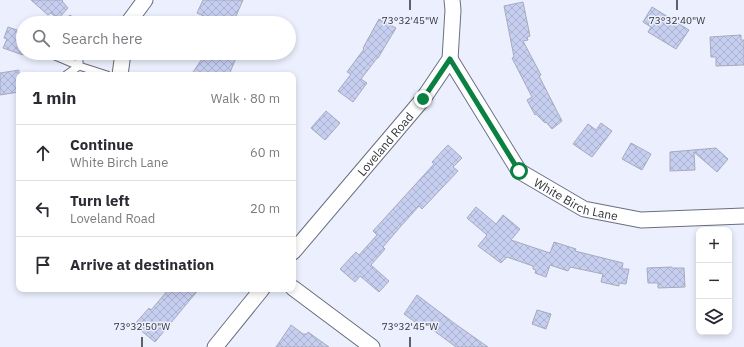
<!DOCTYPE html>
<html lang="en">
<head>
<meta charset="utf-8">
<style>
	:root { --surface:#fff; --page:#f7f7f7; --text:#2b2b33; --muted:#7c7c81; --line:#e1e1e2 }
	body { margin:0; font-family:"IBM Plex Sans",sans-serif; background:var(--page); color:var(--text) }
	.controls { position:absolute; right:12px; bottom:12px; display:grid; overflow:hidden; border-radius:8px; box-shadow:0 2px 6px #0003 }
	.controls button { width:36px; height:36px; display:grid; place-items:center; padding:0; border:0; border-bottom:1px solid var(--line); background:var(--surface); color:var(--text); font:20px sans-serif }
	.stop { position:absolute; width:12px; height:12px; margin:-9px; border:3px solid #0b8043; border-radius:50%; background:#fff }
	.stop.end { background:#0b8043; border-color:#fff; box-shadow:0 1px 4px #0008 }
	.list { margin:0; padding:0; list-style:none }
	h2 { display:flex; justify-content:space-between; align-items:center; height:52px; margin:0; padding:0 16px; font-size:17px }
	h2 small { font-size:13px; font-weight:400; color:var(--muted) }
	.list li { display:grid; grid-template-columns:26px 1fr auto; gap:12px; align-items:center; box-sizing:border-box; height:56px; padding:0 16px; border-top:1px solid var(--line) }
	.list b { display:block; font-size:15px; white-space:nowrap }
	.list p { margin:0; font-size:13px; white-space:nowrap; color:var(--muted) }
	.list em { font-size:13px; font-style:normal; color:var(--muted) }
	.icon { flex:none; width:22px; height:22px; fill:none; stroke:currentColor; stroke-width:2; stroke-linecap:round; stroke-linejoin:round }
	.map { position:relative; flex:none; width:744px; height:347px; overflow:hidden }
	.search { position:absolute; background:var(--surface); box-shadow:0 2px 6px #0003; left:16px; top:16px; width:280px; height:44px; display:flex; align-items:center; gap:10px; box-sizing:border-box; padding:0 14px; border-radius:22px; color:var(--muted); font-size:15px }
	.panel { position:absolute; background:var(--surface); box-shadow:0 2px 6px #0003; left:16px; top:72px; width:280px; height:220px; border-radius:8px }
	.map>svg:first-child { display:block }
	.building { fill:url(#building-cross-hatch); stroke:#a6aabb }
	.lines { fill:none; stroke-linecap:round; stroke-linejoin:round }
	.lane-casing { stroke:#6a6e7e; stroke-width:9 }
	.street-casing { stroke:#6a6e7e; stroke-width:17 }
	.lane { stroke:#fff; stroke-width:7 }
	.street { stroke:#fff; stroke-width:15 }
	.route { stroke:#0b8043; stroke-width:5 }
	.ticks { fill:none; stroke:#32333a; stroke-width:1.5 }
	.labels { text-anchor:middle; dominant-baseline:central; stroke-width:3; stroke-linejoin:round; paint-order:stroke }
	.street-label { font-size:12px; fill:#32333a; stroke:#ecf0fe }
	.ticks-label { font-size:10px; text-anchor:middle; fill:#32333a; stroke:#ecf0fe; stroke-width:3; stroke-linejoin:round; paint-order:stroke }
</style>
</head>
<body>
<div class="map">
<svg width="744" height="347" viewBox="0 0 744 347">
	<defs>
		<pattern id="building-cross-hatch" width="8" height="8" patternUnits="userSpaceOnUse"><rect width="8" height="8" fill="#c6cff0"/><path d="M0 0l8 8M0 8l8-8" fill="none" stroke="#abb2cf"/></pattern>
	</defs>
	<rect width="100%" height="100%" fill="#ecf0fe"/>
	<g class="building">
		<path d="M31,0H63L62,1L68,8L58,19L51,13L48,15Z"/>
		<path d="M203,0H243L233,23H211L205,20L206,17L197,13Z"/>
		<path d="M523,2L530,36L527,37L528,40L523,41L541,75L539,76L562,121L552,129L546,122L545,123L536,114L535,115L527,100L532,97L512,58L514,57L504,6Z"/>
		<path d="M652,7L689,30L676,49L648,32L651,27L643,22Z"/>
		<path d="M379,19L396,28L378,58H377L361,79L367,83L353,102L338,91L351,74L347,72L364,49L363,48Z"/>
		<path d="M8,27L23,32V55L3,48L7,39L4,38Z"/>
		<path d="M741,35V40H744V65L716,66V57H711L710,37Z"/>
		<path d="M206,53H238L229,75H191Z"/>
		<path d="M19,70V92L0,95V73Z"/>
		<path d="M326,111L340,123L325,140L311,128Z"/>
		<path d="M601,123L612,131L592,157L573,144L588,124L596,130Z"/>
		<path d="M631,143L651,154L642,170L622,159Z"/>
		<path d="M448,145L462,158L453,167L458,171L422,209L419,206L401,226L383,247L385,249L371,265L389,281L379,292L360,276L355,282L340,269L356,252L359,255L377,235L373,231L434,164L432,162Z"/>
		<path d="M716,148L728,159L717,172L694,152L695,170L670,171V152Z"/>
		<path d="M476,207L496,224L503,215L520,229L511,240L550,253L554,242L576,249L575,251L623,263L622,269H629L626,284L619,283V286L601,282L603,274L570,267L568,271L550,265L546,277L535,273L536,270L533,269V266L507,257L501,263L478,246L487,235L467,218Z"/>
		<path d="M672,267V268H684L685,287L658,288V283H648L647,268Z"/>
		<path d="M169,289H199L155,342L134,325L149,308L151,310Z"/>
		<path d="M417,295L454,323L488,347H456L425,324L422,327L404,314Z"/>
		<path d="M537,310L551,314L546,329L532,324Z"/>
		<path d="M291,325L303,334H307L308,332L329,347H276Z"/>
	</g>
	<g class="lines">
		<defs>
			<g id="lane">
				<path d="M70,20L72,23"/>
				<path d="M48,53L79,66V53"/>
				<path d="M66,75L79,66L107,75"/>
			</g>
			<g id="street">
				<path d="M128,23L145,0"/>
				<path id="s1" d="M450,59L519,171L584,209L641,220L744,216"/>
				<path d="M120,75L123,53"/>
				<path id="s2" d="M293,252L423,99L450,59L453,10L452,0"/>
				<path d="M293,288L372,347"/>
				<path d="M215,347L262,289"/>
			</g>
		</defs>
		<use href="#lane" class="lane-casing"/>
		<use href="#street" class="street-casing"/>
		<use href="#lane" class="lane"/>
		<use href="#street" class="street"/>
	</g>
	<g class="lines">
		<path class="route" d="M423,99L450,59L519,171"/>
	</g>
	<path class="ticks" d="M410,0V10M677,0V10M142,337V347M410,337V347"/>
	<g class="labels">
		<g class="street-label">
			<text stroke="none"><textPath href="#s2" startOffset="142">Loveland Road</textPath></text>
			<text stroke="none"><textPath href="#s1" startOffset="196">White Birch Lane</textPath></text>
		</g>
	</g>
	<g class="ticks-label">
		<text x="410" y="24">73°32'45"W</text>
		<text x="677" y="24">73°32'40"W</text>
		<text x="142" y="330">73°32'50"W</text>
		<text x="410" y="330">73°32'45"W</text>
	</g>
</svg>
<div class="controls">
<button>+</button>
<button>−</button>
<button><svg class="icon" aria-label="layers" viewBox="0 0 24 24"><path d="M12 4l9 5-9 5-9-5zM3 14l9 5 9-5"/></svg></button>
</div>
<div class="stop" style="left:519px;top:171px"></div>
<div class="stop end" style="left:423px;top:99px"></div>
<div class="search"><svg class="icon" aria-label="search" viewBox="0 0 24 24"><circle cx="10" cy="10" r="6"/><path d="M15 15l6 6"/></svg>Search here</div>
<section class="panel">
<h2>1 min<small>Walk · 80 m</small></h2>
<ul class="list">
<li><svg class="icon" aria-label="ahead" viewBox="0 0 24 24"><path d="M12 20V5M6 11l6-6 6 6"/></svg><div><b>Continue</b><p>White Birch Lane</p></div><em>60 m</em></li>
<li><svg class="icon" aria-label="left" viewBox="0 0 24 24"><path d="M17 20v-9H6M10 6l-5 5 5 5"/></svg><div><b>Turn left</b><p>Loveland Road</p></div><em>20 m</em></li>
<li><svg class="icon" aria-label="arrive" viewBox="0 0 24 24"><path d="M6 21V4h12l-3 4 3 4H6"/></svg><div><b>Arrive at destination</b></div></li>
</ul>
</section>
</div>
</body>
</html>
